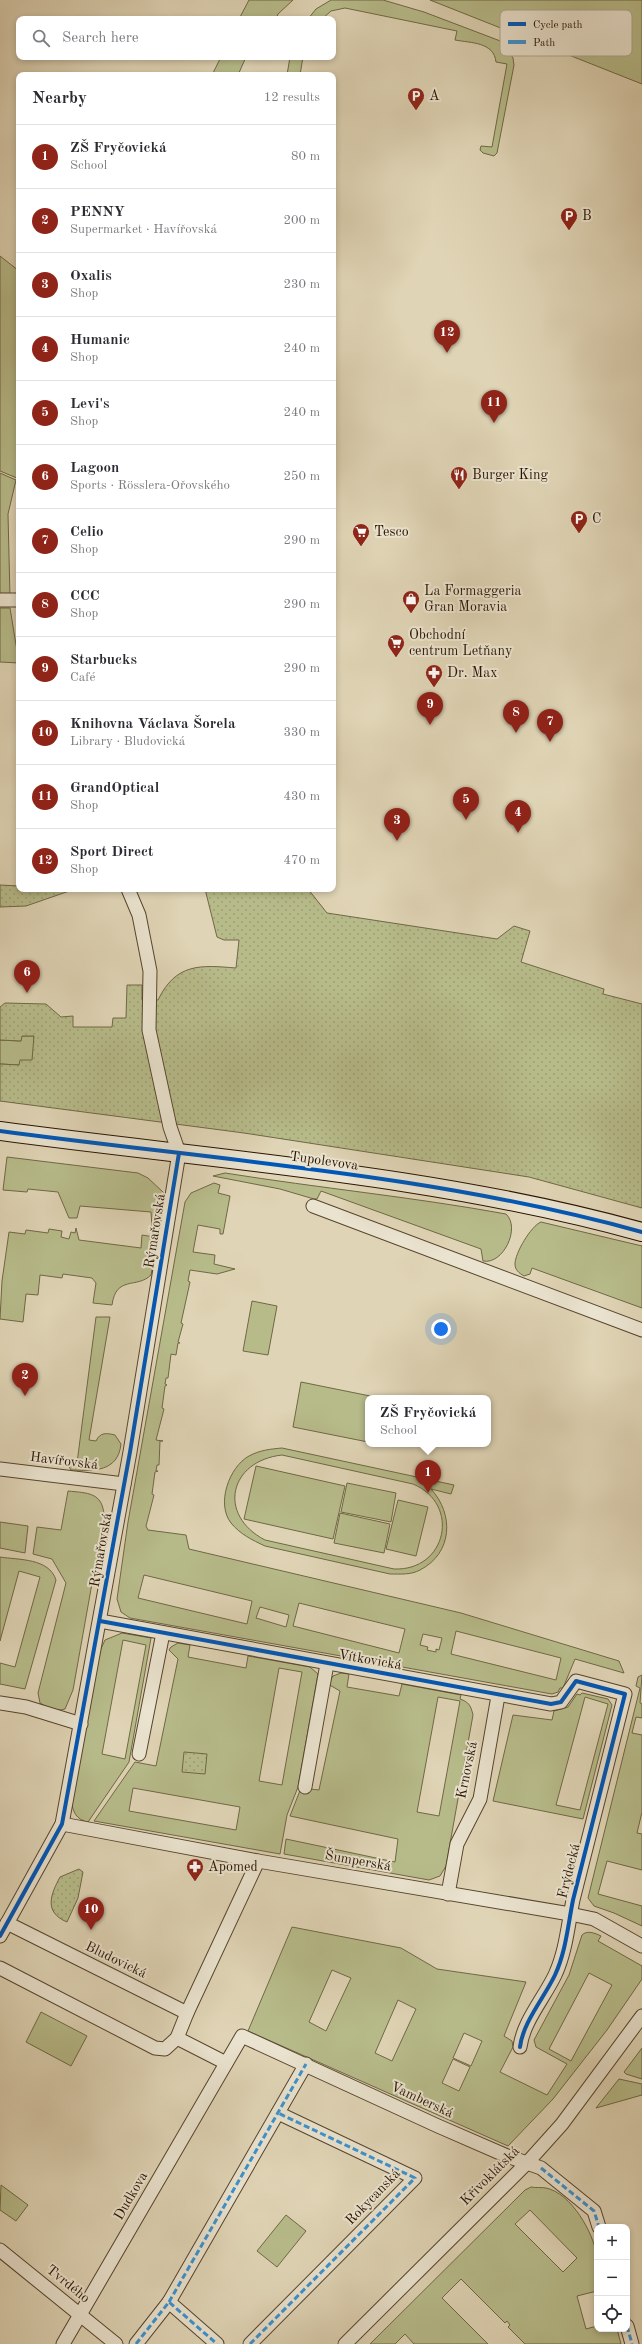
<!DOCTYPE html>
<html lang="en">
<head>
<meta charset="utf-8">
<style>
	:root { --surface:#fff; --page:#f7f7f7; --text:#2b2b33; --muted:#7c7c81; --line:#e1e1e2; --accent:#8f2418 }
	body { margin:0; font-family:"Old Standard TT",serif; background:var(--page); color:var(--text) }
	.controls { position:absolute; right:12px; bottom:12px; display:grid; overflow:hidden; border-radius:8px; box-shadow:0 2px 6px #0003 }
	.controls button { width:36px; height:36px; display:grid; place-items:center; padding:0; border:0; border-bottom:1px solid var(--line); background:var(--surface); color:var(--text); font:20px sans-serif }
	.you { position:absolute; left:441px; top:1329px; width:14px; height:14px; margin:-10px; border:3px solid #fff; border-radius:50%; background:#1a73e8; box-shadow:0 0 0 6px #1a73e833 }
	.badge { display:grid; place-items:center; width:26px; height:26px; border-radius:50%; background:var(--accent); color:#fff; font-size:13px; font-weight:700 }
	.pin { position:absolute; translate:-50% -33px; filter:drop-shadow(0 1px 2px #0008) }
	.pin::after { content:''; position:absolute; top:21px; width:14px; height:12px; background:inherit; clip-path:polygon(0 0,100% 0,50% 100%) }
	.popup { position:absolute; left:365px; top:1395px; width:126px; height:52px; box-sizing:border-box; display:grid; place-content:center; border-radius:8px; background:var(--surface); filter:drop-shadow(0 1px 3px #0005); font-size:13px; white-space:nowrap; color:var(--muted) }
	.popup b { font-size:15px; color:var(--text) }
	.popup::after { content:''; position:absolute; left:50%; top:100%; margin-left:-8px; border:8px solid transparent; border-top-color:var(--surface) }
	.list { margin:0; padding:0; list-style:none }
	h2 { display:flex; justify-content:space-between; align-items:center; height:52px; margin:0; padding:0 16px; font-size:17px }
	h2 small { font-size:13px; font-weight:400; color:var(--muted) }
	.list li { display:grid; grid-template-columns:26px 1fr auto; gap:12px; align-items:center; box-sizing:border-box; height:64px; padding:0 16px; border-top:1px solid var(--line) }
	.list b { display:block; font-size:15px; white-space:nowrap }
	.list p { margin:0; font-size:13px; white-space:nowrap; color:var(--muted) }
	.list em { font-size:13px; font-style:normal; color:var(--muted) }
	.icon { flex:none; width:22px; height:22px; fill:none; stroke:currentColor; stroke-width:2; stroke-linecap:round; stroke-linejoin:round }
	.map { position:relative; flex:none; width:642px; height:2344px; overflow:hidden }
	.search { position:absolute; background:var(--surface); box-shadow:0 2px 6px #0003; left:16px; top:16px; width:320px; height:44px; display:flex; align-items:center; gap:10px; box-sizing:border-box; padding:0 14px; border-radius:8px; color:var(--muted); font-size:15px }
	.panel { position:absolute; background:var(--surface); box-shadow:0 2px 6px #0003; left:16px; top:72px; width:320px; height:820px; border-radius:8px }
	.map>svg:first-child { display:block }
	.grass { fill:#b7bb8a; stroke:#706845; fill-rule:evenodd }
	.park { fill:url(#park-dots); stroke:#706845 }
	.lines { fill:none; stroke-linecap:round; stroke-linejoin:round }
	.minor-casing { stroke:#57442d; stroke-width:15 }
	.secondary-casing { stroke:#2a1400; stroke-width:20 }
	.minor { stroke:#eae3cf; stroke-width:13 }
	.secondary { stroke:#eae3cf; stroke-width:18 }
	.quiet { stroke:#3c93d0; stroke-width:3; stroke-dasharray:6 3; stroke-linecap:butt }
	.cycleway-casing { stroke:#eae3cf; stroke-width:6 }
	.cycleway { stroke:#0057b8; stroke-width:4 }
	.labels { text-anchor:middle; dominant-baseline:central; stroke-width:4; stroke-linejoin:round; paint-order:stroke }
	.poi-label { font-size:14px; fill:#2a1400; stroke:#eae3cf; text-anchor:start }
	.street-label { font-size:14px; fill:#2a1400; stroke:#eae3cf }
	.key { fill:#eae3cf; stroke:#b0a591; stroke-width:1 }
	.key-label { font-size:11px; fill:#2a1400 }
</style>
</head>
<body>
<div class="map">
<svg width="642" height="2344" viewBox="0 0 642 2344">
	<defs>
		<pattern id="park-dots" width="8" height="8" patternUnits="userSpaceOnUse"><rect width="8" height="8" fill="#b7bb8a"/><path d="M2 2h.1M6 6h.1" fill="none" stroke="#9ea075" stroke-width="1.8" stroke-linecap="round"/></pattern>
	</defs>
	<rect width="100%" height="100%" fill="#dfd4b5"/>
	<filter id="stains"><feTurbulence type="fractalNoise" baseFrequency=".005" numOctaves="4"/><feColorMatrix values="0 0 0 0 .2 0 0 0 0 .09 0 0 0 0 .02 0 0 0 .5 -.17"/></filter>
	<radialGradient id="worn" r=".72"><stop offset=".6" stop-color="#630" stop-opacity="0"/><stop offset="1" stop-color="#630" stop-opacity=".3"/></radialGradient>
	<g class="grass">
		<path d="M249,0H293L278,14L276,19H239Z"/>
		<path d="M331,0H383L424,12L503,42L513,58L514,65L497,153L494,156L483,153L480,150L481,146L492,147L507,64L496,62C494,42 471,43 455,40L457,31L345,8L331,11L322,19H308L316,9Z"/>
		<path d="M430,0H642V84Z"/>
		<path d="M221,57H246L238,75H212Z"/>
		<path d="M290,57H303L300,75H287Z"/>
		<path d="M0,256L19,271V474L17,478L0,471Z"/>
		<path d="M0,473L16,480L8,514L10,597H0Z"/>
		<path d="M0,608H10L19,663L0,662Z"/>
		<path d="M21,1036H34L33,1060L19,1065L0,1064V1040L21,1041Z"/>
		<path d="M7,1157L138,1173L148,1178L164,1193L161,1220L159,1224L152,1227L151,1212L80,1206L77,1218H69L58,1192L28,1189L27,1192L3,1190Z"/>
		<path d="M225,1173C319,1188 413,1197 506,1214C521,1228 503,1265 483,1261L481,1249L321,1191L317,1199H314L280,1189L213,1176Z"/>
		<path d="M214,1183L220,1185L218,1193L230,1196L223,1234H220V1229L198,1225L193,1252L215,1255L214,1264L235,1269L217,1274L190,1270L188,1281L190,1282L181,1323L183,1324L178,1342L180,1343H178L176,1355L171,1354L168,1378H166L165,1384L167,1385L165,1386L162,1408L164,1409L156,1440L163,1441H160L159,1465H157L156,1471H158L155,1472L152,1494L154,1495L146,1526L148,1530L186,1535L189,1549L461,1613L619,1661L624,1673L575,1659L563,1688H560L558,1692L552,1694L130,1618L121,1612L117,1599L128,1522L185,1202L191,1193ZM144,1575L252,1601L247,1624L138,1598ZM299,1603L405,1629L399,1653L293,1626ZM260,1607L289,1615L286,1627L256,1618ZM456,1631L561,1658L556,1680L451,1654ZM423,1634L442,1638L439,1650L436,1649V1652L427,1650L428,1647L420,1645Z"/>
		<path d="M541,1222L642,1246V1308L532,1268L530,1274L524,1276C519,1273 515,1270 515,1264C515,1253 531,1226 541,1222Z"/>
		<path d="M76,1228L79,1240L141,1248L142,1235L154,1237L157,1244L151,1275C137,1289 116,1275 112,1305L93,1303L96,1283L92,1278L63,1274L62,1278L40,1275L38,1295L26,1294L23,1322L0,1319L2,1281L9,1232L25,1234L26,1230L48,1233L49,1229L62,1231L61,1237L69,1239L71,1232L75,1233Z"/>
		<path d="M252,1301L277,1306L268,1355L243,1351Z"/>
		<path d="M96,1317H110L89,1440L96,1441C100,1432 107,1433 115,1435L121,1444C118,1472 94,1471 71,1470L66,1462L77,1463Z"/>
		<path d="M301,1382L380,1398H368V1442L293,1427Z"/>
		<path d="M282,1448L454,1485L451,1494L431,1489C454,1514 453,1553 420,1570C411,1575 400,1574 390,1574L265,1546C252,1540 240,1534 231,1523C216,1504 229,1467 249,1456C260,1450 271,1449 282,1448ZM282,1455L413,1484C461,1504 447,1571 394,1569L265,1540C217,1515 229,1461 282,1455Z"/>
		<path d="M256,1466L345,1486L333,1539L244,1519Z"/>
		<path d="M347,1483L396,1493L391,1522L341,1512Z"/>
		<path d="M68,1491C87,1493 103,1492 104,1516L73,1690L65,1709C55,1712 49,1708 40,1703L38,1693L66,1583L52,1559L33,1554L37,1527L61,1530Z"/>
		<path d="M398,1500L428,1507L416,1556L386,1549Z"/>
		<path d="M340,1513L390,1524L384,1553L334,1543Z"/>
		<path d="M0,1522L28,1526L25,1553L0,1548Z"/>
		<path d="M0,1557C19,1560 49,1558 56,1580L25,1689L0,1684V1663L15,1667L40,1577L19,1571L0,1641Z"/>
		<path d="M122,1633L151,1638L129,1762L88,1822C77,1820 72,1812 72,1801L99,1653L105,1640ZM123,1640L146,1645L125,1759L102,1754Z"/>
		<path d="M178,1643L190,1645L188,1657L246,1668L248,1656L310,1667L318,1674L298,1787L287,1815L280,1854L94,1821L135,1762L156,1766L178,1659L169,1650L171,1647ZM279,1668L302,1672L282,1785L259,1781ZM133,1788L240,1807L236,1830L129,1811Z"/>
		<path d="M341,1673L349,1674L347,1687L399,1696L402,1684L461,1695L460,1699C469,1702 471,1706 473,1715L446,1866L440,1876L429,1880L284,1854L286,1839L395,1862L398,1839L290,1816L301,1788L319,1790L340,1691L328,1684L333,1676ZM438,1697L460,1701L439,1816L417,1812Z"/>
		<path d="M642,1675L640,1703L642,1704V1718L636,1717L632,1733L642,1735V1812L637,1833L642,1834V1870L607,1861L598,1894L642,1906V1926L614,1913L594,1906L588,1898L640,1688L636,1686L638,1677Z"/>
		<path d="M582,1693L608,1699L612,1705L583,1819L493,1801L513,1715L552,1720L554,1711L568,1707L577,1694L580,1695ZM585,1697L608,1704L580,1810L556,1805Z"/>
		<path d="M292,1927L401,1948L437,1969L526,1982L504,2036L512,2041L513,2047L500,2072L547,2095L567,2064L536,2047L534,2040L569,1975L582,1935C587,1930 595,1933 601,1936L598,1941L642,1966V1979L607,2030L553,2099L508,2146L248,2031ZM332,1970L351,1978L326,2031L309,2022ZM589,1973L612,1985L571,2061L549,2049ZM398,2000L416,2009L392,2061L375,2053ZM464,2033L482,2041L471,2066L453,2058ZM453,2059L470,2067L459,2091L442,2083Z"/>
		<path d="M41,2012L87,2036L71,2066L26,2042Z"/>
		<path d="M642,2048V2079L626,2074L624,2072Z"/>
		<path d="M619,2079L642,2084V2095L596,2108Z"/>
		<path d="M1,2185L28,2205L16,2221L0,2210Z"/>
		<path d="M531,2187C536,2188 541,2187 546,2188C571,2193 594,2233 597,2257C598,2268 597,2280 597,2291L577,2296L586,2329L597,2326V2329H617L621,2344H525L508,2327L510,2325L507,2321L505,2323L461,2279L442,2298L488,2344H414L405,2334L395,2344H370L525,2190ZM530,2210L577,2258L563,2272L515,2224Z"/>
		<path d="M286,2215L306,2231L277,2267L257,2251Z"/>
	</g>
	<g class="park">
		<path d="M0,885L19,886V889H75L26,906L0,907Z"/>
		<path d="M205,889H308L327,913L497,939L514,926L530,931L521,962L604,989L603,994L642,1004V1208L529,1177L244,1133L0,1101V1064L19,1065L20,1060H32L34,1036H22L21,1041L0,1040V1007L5,1003L46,1004L61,1017L73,1016V1027H112L113,1018H126L127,985H142V1000H158C176,963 200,965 236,968L239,940H224L217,937Z"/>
		<path d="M184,1752L207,1754L205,1774L182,1772Z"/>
		<path d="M79,1869L83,1872L78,1898L67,1922C43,1912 51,1894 60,1877Z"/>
	</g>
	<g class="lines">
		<defs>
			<g id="minor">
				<path d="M0,600H19"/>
				<path d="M313,1206L642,1330"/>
				<path d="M0,1469L124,1484"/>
				<path d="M100,1621L551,1704L561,1702L576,1681L625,1694L573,1900C568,1925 566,1951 555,1975C544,1998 523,2022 520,2047"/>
				<path d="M0,1703L26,1707L81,1724"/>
				<path d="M139,1754L163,1633"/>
				<path d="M305,1787L327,1664"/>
				<path d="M62,1824L258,1861L570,1914L594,1919L642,1946"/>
				<path d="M448,1894L457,1844L480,1799L498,1696"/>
				<path d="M0,1936L62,1824L130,1452L179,1153L170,1127L149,1030L150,971L139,915L128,889"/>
				<path d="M0,1968L155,2048L165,2049L177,2038L187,2013L7,1923"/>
				<path d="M187,2013L258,1861"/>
				<path d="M177,2038L226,2063"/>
				<path d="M0,2250L116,2344"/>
				<path d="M169,2302L306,2064"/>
				<path d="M627,2326L632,2344"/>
				<path d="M63,2344L242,2036L438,2126L507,2156L541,2168L594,2211L599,2227"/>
				<path d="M136,2344L169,2302L217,2344"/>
				<path d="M250,2344L415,2178L278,2113"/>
				<path d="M345,2344L527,2163L562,2124L642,2016"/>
			</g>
			<path id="secondary" d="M0,1131C214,1160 433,1174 642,1232"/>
		</defs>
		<use href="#minor" class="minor-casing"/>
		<use href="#secondary" class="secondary-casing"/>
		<use href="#minor" class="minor"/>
		<use href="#secondary" class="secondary"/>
		<g class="quiet">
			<path d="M541,2168L594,2211L599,2227"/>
			<path d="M169,2302L306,2064"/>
			<path d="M627,2326L632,2344"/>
			<path d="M136,2344L169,2302L217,2344"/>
			<path d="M250,2344L415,2178L278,2113"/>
		</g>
		<defs>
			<g id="cycleway">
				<path d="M0,1131C214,1160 433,1174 642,1232"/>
				<path d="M100,1621L551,1704L561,1702L576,1681L625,1694L573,1900C568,1925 566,1951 555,1975C544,1998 523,2022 520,2047"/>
				<path d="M0,1936L62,1824L130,1452L179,1153"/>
			</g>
		</defs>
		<use href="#cycleway" class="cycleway-casing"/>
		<use href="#cycleway" class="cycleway"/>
	</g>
	<defs>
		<symbol id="parking-pin" viewBox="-11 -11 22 30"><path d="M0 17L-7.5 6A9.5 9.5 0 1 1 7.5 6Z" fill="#8f2418" stroke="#eae3cf"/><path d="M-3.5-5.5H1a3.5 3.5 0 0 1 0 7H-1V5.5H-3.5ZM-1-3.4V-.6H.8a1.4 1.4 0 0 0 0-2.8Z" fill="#fff"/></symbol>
		<symbol id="restaurant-pin" viewBox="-11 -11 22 30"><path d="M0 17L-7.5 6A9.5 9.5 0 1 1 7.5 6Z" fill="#8f2418" stroke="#eae3cf"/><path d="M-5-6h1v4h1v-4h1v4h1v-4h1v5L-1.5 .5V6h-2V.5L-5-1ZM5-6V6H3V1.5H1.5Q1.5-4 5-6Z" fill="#fff"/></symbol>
		<symbol id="supermarket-pin" viewBox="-11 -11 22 30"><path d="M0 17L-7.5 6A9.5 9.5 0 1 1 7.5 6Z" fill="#8f2418" stroke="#eae3cf"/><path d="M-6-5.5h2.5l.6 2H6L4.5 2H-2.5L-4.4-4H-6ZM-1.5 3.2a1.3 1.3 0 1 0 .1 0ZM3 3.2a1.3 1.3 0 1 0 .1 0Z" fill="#fff"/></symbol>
		<symbol id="shop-pin" viewBox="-11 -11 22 30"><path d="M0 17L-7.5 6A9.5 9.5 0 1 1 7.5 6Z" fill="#8f2418" stroke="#eae3cf"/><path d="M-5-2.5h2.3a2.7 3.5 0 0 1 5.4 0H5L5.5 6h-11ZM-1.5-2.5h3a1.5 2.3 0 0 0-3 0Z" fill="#fff"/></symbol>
		<symbol id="pharmacy-pin" viewBox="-11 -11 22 30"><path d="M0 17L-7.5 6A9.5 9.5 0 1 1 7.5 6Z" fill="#8f2418" stroke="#eae3cf"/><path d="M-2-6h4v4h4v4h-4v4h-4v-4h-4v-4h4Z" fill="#fff"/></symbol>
	</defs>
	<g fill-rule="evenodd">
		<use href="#parking-pin" x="406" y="86" width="20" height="27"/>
		<use href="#parking-pin" x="559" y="206" width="20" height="27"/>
		<use href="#restaurant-pin" x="449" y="465" width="20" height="27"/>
		<use href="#parking-pin" x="569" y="509" width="20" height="27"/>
		<use href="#supermarket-pin" x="351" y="522" width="20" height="27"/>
		<use href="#shop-pin" x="401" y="589" width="20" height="27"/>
		<use href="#supermarket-pin" x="386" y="633" width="20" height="27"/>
		<use href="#pharmacy-pin" x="424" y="663" width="20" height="27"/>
		<use href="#pharmacy-pin" x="185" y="1857" width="20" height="27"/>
	</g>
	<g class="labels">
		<g class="poi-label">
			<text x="429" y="96">A</text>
			<text x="582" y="216">B</text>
			<text x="472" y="475">Burger King</text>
			<text x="592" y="519">C</text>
			<text x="374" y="532">Tesco</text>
			<text x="424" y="591">La Formaggeria<tspan x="424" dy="16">Gran Moravia</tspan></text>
			<text x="409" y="635">Obchodní<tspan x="409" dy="16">centrum Letňany</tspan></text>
			<text x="447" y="673">Dr. Max</text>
			<text x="208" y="1867">Apomed</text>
		</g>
		<g class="street-label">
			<text transform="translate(324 1161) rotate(8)">Tupolevova</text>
			<text transform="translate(155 1231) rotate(-81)">Rýmařovská</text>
			<text transform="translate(64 1461) rotate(7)">Havířovská</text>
			<text transform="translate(101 1550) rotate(-80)">Rýmařovská</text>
			<text transform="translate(370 1660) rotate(10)">Vítkovická</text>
			<text transform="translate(467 1770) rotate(-78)">Krnovská</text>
			<text transform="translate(358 1861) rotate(10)">Šumperská</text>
			<text transform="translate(569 1871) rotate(-76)">Frýdecká</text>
			<text transform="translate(116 1960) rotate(26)">Bludovická</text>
			<text transform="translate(422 2100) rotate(25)">Vamberská</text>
			<text transform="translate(490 2176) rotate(-45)">Křivoklátská</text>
			<text transform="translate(131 2196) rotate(-60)">Dudkova</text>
			<text transform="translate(373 2197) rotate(-46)">Rokycanská</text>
			<text transform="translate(68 2284) rotate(39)">Tvrdého</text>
		</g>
	</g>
	<rect x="500" y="10" width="132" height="46" rx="6" class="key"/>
	<rect x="508" y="22" width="18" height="4" fill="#0057b8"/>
	<rect x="508" y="40" width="18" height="4" fill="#3c93d0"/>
	<g class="key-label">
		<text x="533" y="28">Cycle path</text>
		<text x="533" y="46">Path</text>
	</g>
	<rect width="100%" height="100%" filter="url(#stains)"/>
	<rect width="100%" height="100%" fill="url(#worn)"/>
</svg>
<div class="controls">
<button>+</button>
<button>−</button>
<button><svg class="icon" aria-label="locate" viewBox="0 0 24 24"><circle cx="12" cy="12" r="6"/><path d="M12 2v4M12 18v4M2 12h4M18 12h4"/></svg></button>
</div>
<div class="you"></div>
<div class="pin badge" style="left:428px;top:1493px">1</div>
<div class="popup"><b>ZŠ Fryčovická</b>School</div>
<div class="pin badge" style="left:25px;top:1396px">2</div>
<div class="pin badge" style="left:397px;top:841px">3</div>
<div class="pin badge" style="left:518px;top:833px">4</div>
<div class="pin badge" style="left:466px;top:820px">5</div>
<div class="pin badge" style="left:27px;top:993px">6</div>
<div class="pin badge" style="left:550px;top:742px">7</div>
<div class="pin badge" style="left:516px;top:733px">8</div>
<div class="pin badge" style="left:430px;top:725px">9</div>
<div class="pin badge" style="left:91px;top:1930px">10</div>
<div class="pin badge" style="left:494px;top:423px">11</div>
<div class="pin badge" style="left:447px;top:353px">12</div>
<div class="search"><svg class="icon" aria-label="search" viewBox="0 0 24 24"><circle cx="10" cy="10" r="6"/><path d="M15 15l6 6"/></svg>Search here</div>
<section class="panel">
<h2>Nearby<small>12 results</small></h2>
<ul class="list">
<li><span class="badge">1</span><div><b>ZŠ Fryčovická</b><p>School</p></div><em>80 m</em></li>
<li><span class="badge">2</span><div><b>PENNY</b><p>Supermarket · Havířovská</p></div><em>200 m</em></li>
<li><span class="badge">3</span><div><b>Oxalis</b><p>Shop</p></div><em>230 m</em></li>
<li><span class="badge">4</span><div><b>Humanic</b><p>Shop</p></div><em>240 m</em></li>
<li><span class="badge">5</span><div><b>Levi's</b><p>Shop</p></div><em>240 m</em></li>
<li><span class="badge">6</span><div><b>Lagoon</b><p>Sports · Rösslera-Ořovského</p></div><em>250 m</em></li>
<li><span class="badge">7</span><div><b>Celio</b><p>Shop</p></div><em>290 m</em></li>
<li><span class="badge">8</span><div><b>CCC</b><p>Shop</p></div><em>290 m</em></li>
<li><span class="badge">9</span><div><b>Starbucks</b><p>Café</p></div><em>290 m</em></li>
<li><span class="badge">10</span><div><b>Knihovna Václava Šorela</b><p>Library · Bludovická</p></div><em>330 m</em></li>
<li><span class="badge">11</span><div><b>GrandOptical</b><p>Shop</p></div><em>430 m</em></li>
<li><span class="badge">12</span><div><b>Sport Direct</b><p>Shop</p></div><em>470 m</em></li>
</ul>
</section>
</div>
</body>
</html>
